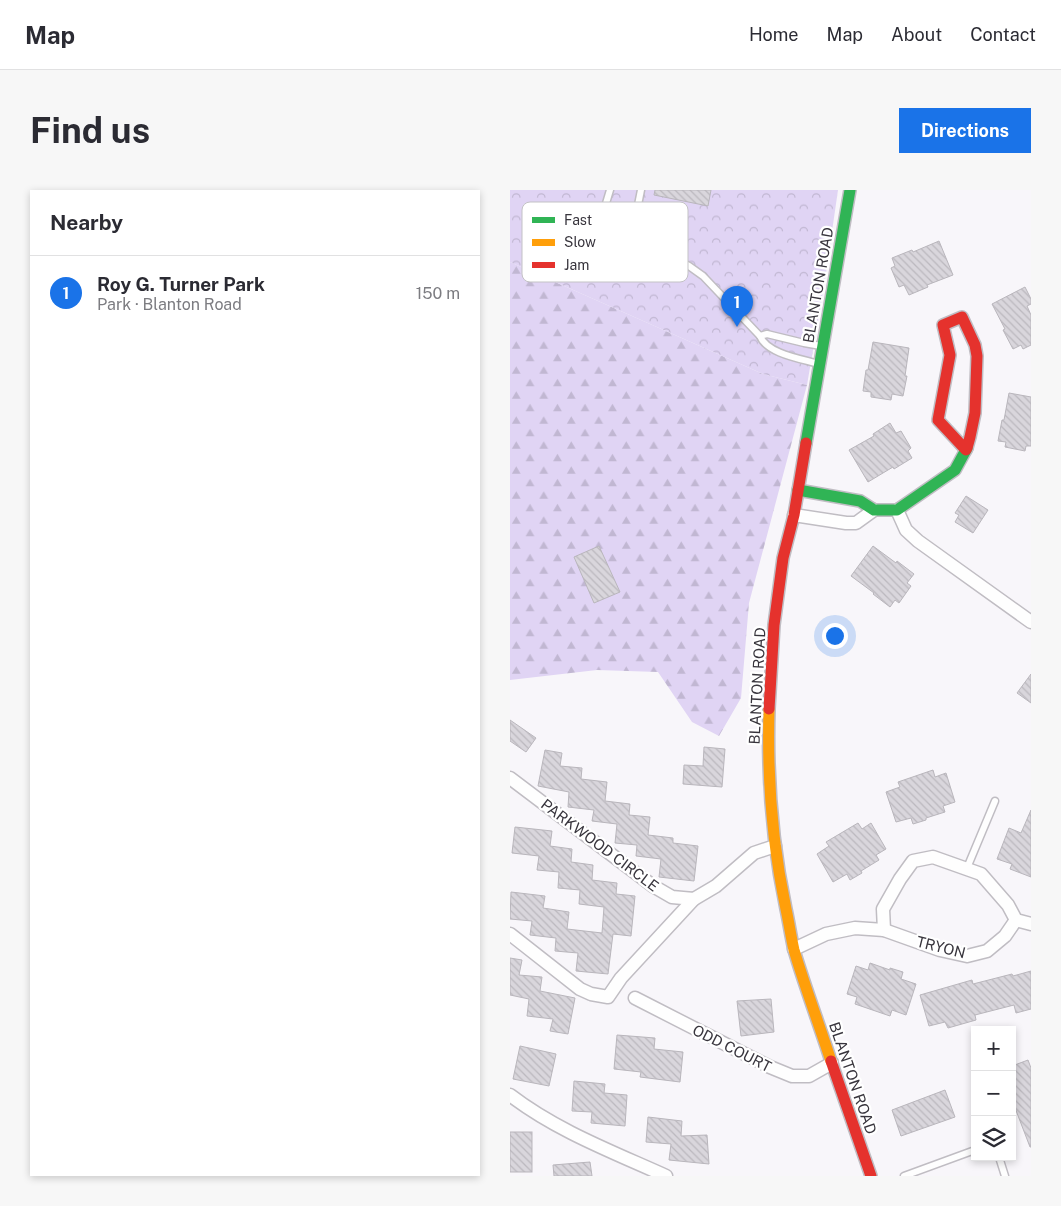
<!DOCTYPE html>
<html lang="en">
<head>
<meta charset="utf-8">
<style>
	:root { --surface:#fff; --page:#f7f7f7; --text:#2b2b33; --muted:#7c7c81; --line:#e1e1e2; --accent:#1a73e8 }
	body { margin:0; font-family:"Public Sans",sans-serif; background:var(--page); color:var(--text) }
	.controls { position:absolute; right:15px; bottom:15px; display:grid; overflow:hidden; border-radius:0px; box-shadow:0 2px 8px #0003 }
	.controls button { width:45px; height:45px; display:grid; place-items:center; padding:0; border:0; border-bottom:1px solid var(--line); background:var(--surface); color:var(--text); font:25px sans-serif }
	.you { position:absolute; left:324px; top:445px; width:18px; height:18px; margin:-12px; border:4px solid #fff; border-radius:50%; background:#1a73e8; box-shadow:0 0 0 8px #1a73e833 }
	.badge { display:grid; place-items:center; width:32px; height:32px; border-radius:50%; background:var(--accent); color:#fff; font-size:16px; font-weight:700 }
	.pin { position:absolute; translate:-50% -41px; filter:drop-shadow(0 1px 2px #0008) }
	.pin::after { content:''; position:absolute; top:26px; width:18px; height:15px; background:inherit; clip-path:polygon(0 0,100% 0,50% 100%) }
	.list { margin:0; padding:0; list-style:none }
	h2 { display:flex; justify-content:space-between; align-items:center; height:65px; margin:0; padding:0 20px; font-size:21px }
	h2 small { font-size:16px; font-weight:400; color:var(--muted) }
	.list li { display:grid; grid-template-columns:32px 1fr auto; gap:15px; align-items:center; box-sizing:border-box; height:75px; padding:0 20px; border-top:1px solid var(--line) }
	.list b { display:block; font-size:19px; white-space:nowrap }
	.list p { margin:0; font-size:16px; white-space:nowrap; color:var(--muted) }
	.list em { font-size:16px; font-style:normal; color:var(--muted) }
	.icon { flex:none; width:28px; height:28px; fill:none; stroke:currentColor; stroke-width:2; stroke-linecap:round; stroke-linejoin:round }
	.map { position:relative; flex:none; width:521px; height:986px; overflow:hidden; border-radius:0px }
	header { display:flex; align-items:center; gap:30px; box-sizing:border-box; height:70px; padding:0 25px; background:var(--surface); border-bottom:1px solid var(--line) }
	header strong { font-size:24px }
	nav { display:flex; gap:28px; margin-inline-start:auto; font-size:18px }
	.intro { display:flex; align-items:center; justify-content:space-between; box-sizing:border-box; height:120px; padding:0 30px }
	h1 { margin:0; font-size:35px }
	.button { padding:12px 22px; border-radius:0px; background:var(--accent); color:#fff; font-size:18px; font-weight:700 }
	main { display:flex; gap:30px; padding:0 30px }
	aside { flex:1; background:var(--surface); border-radius:0px; box-shadow:0 2px 8px #0003 }
	.map>svg:first-child { display:block }
	.forest { fill:url(#forest-firs) }
	.park { fill:url(#park-crowns) }
	.building { fill:url(#building-back-hatch); stroke:#b9b6bc }
	.lines { fill:none; stroke-linecap:round; stroke-linejoin:round }
	.lane-casing { stroke:#c0bdc3; stroke-width:9 }
	.street-casing { stroke:#c0bdc3; stroke-width:15 }
	.fast-casing { stroke:#c0bdc3; stroke-width:14 }
	.slow-casing { stroke:#c0bdc3; stroke-width:14 }
	.jam-casing { stroke:#c0bdc3; stroke-width:14 }
	.lane { stroke:#fefefe; stroke-width:6 }
	.street { stroke:#fefefe; stroke-width:12 }
	.fast { stroke:#30b455; stroke-width:11 }
	.slow { stroke:#ff9f0a; stroke-width:11 }
	.jam { stroke:#e5322d; stroke-width:11 }
	.labels { text-anchor:middle; dominant-baseline:central; stroke-width:4.5; stroke-linejoin:round; paint-order:stroke }
	.street-label { font-size:15px; fill:#38353d; stroke:#fff }
	.key { fill:#fff; stroke:#c3c2c5; stroke-width:1 }
	.key-label { font-size:14px; fill:#38353d }
</style>
</head>
<body>
<header>
<strong>Map</strong>
<nav><a>Home</a><a>Map</a><a>About</a><a>Contact</a></nav>
</header>
<div class="intro"><h1>Find us</h1><a class="button">Directions</a></div>
<main>
<aside>
<h2>Nearby<small></small></h2>
<ul class="list">
<li><span class="badge">1</span><div><b>Roy G. Turner Park</b><p>Park · Blanton Road</p></div><em>150 m</em></li>
</ul>
</aside>
<div class="map">
<svg width="521" height="986" viewBox="0 0 521 986">
	<defs>
		<pattern id="forest-firs" width="22" height="20" patternUnits="userSpaceOnUse" patternTransform="scale(1.25)"><rect width="22" height="20" fill="#e0d4f4"/><path d="M5 1l3.5 6h-7zM16 11l3.5 6h-7z" fill="#c1b7d2"/></pattern>
		<pattern id="park-crowns" width="20" height="18" patternUnits="userSpaceOnUse" patternTransform="scale(1.25)"><rect width="20" height="18" fill="#e0d4f4"/><path d="M2 6a3 3 0 1 1 6 0M12 15a3 3 0 1 1 6 0" fill="none" stroke="#c1b7d2"/></pattern>
		<pattern id="building-back-hatch" width="6" height="6" patternUnits="userSpaceOnUse" patternTransform="scale(1.25)"><rect width="6" height="6" fill="#d9d6dc"/><path d="M-1 5l2 2M0 0l6 6M5-1l2 2" fill="none" stroke="#bbb8be"/></pattern>
	</defs>
	<rect width="100%" height="100%" fill="#f8f6fa"/>
	<path class="forest" d="M0,72L253,184L297,195L239,413L231,508L209,546L182,532L148,482L87,480L0,490Z"/>
	<path class="park" d="M0,0H328L315,90L297,195L253,184L0,72Z"/>
	<g class="building">
		<path d="M145,0H201L198,16L144,5Z"/>
		<path d="M429,51L443,85L417,95L418,97L399,105L394,95L389,97L381,78L385,76L382,68L402,60L403,62Z"/>
		<path d="M515,97L521,109V114L517,116L521,125V155L513,159L511,155L503,159L493,140L495,139L482,114Z"/>
		<path d="M363,152L399,158L395,186H397L393,206L382,204L381,210L361,207V202L353,201L356,180H358Z"/>
		<path d="M499,203L521,207V256H516L515,261L495,257L496,252L488,251L492,230H494Z"/>
		<path d="M380,233L386,243L391,241L401,258L398,261L402,268L384,279L383,277L358,292L339,260L364,246L363,244Z"/>
		<path d="M456,306L478,320L463,343L445,332L449,325L445,323Z"/>
		<path d="M89,356L110,402L84,413L64,367Z"/>
		<path d="M363,356L386,373L387,371L404,384L397,393L401,396L389,413L385,410L380,417L363,404L364,403L341,386Z"/>
		<path d="M521,484V513L507,503Z"/>
		<path d="M0,530L26,548L16,562L0,551Z"/>
		<path d="M194,557L215,559L212,597L173,594L174,575L193,576Z"/>
		<path d="M35,560L52,563L50,576L72,578L71,589L97,592L95,611L120,614L119,625L140,627L138,645L163,648V653L188,656L184,691L149,687L151,669L126,666L127,655L105,653L107,634L82,631L84,620L58,617L59,602L28,596Z"/>
		<path d="M423,580L425,587L436,583L445,612L433,616L435,622L416,628V630L403,634L401,628L386,632L376,602L390,597L388,592Z"/>
		<path d="M521,620V687L500,679L502,674L487,669L499,638L511,643Z"/>
		<path d="M348,633L352,639L361,633L376,659L366,665L369,670L351,681L352,683L340,690L337,684L323,692L307,664L319,656L316,652Z"/>
		<path d="M5,637L42,641L40,656L62,659L61,672L83,675L82,690L107,693L106,704L125,706L121,746L103,744L98,784L66,781L68,763L45,761L46,748L20,745L22,731L0,729L1,702L35,706L33,718L59,722L57,739L92,743L94,717L69,714L70,700L48,698L49,682L27,680L29,666L2,663Z"/>
		<path d="M0,768L12,770L9,785L32,787L30,801L65,808L58,844L40,841L43,829L17,826L19,809L0,805Z"/>
		<path d="M360,773L380,780V778L393,782L391,789L406,794L396,825L382,820L380,826L345,814L347,807L337,804L346,776L358,780Z"/>
		<path d="M521,781V819L506,823L504,815L465,825L466,830L438,838L435,832L419,836L410,805L462,790L463,794L502,784L503,786Z"/>
		<path d="M261,809L264,842L231,846L227,811Z"/>
		<path d="M107,845L145,848L144,859L173,862L170,892L130,887L131,882L104,879Z"/>
		<path d="M10,856L46,864L39,896L3,889Z"/>
		<path d="M518,870L521,878V957H520L502,910V876Z"/>
		<path d="M64,891L95,894L94,903L117,905L115,936L81,933L82,922L62,921Z"/>
		<path d="M435,900L445,927L391,946L382,920Z"/>
		<path d="M138,927L172,931L171,946L197,945L199,974L159,970L161,954L136,952Z"/>
		<rect x="0" y="942" width="22" height="40"/>
		<path d="M80,972L82,986H44L43,975Z"/>
	</g>
	<g class="lines">
		<defs>
			<g id="lane">
				<path d="M100,0L94,20L122,45L132,52L179,76L193,86L250,146"/>
				<path d="M122,45L131,0"/>
				<path d="M309,174C292,169 257,164 250,146L257,144L294,153L311,156"/>
				<path d="M457,678L485,611"/>
				<path d="M489,967L495,986"/>
				<path d="M394,986L465,960"/>
			</g>
			<g id="street">
				<path d="M387,320L396,340L408,351L521,432"/>
				<path d="M284,325L336,333H346L364,320"/>
				<path d="M0,588L143,696L162,707L184,709L111,788L98,807L81,804L70,799L0,744"/>
				<path d="M184,709L206,696L244,663L265,656"/>
				<path d="M374,740L373,719L390,689L403,671L423,667L471,684L498,715L506,730L521,734"/>
				<path d="M284,759L316,744L345,738L374,740L430,760L457,766L477,761L495,746L506,730"/>
				<path d="M125,808L260,877L282,886H299L322,873"/>
				<path d="M0,905C47,941 103,962 156,986"/>
			</g>
			<g id="fast">
				<path d="M296,253L340,0"/>
				<path d="M288,300L350,311L364,320H387L445,280L457,258"/>
			</g>
			<path id="slow" d="M259,519C257,587 262,653 276,719C279,733 281,747 284,760C295,797 309,834 321,871"/>
			<g id="jam">
				<path d="M456,260L428,230L440,165L433,135L452,127L465,155L467,166L465,223L460,247L457,258"/>
				<path d="M259,519L264,435L273,368L284,325L296,253"/>
				<path d="M321,871L361,986"/>
			</g>
		</defs>
		<use href="#lane" class="lane-casing"/>
		<use href="#street" class="street-casing"/>
		<use href="#fast" class="fast-casing"/>
		<use href="#slow" class="slow-casing"/>
		<use href="#jam" class="jam-casing"/>
		<use href="#lane" class="lane"/>
		<use href="#street" class="street"/>
		<use href="#fast" class="fast"/>
		<use href="#slow" class="slow"/>
		<use href="#jam" class="jam"/>
	</g>
	<g class="labels">
		<g class="street-label">
			<text transform="translate(308 95) rotate(-80)">BLANTON ROAD</text>
			<text transform="translate(247 496) rotate(-87)">BLANTON ROAD</text>
			<text transform="translate(90 655) rotate(37)">PARKWOOD CIRCLE</text>
			<text transform="translate(431 757) rotate(14)">TRYON</text>
			<text transform="translate(222 858) rotate(27)">ODD COURT</text>
			<text transform="translate(343 888) rotate(71)">BLANTON ROAD</text>
		</g>
	</g>
	<rect x="12" y="12" width="166" height="80" rx="8" class="key"/>
	<rect x="22" y="27" width="23" height="6" fill="#30b455"/>
	<rect x="22" y="49" width="23" height="7" fill="#ff9f0a"/>
	<rect x="22" y="72" width="23" height="6" fill="#e5322d"/>
	<g class="key-label">
		<text x="54" y="35">Fast</text>
		<text x="54" y="57">Slow</text>
		<text x="54" y="80">Jam</text>
	</g>
</svg>
<div class="controls">
<button>+</button>
<button>−</button>
<button><svg class="icon" aria-label="layers" viewBox="0 0 24 24"><path d="M12 4l9 5-9 5-9-5zM3 14l9 5 9-5"/></svg></button>
</div>
<div class="you"></div>
<div class="pin badge" style="left:227px;top:137px">1</div>
</div>
</main>
</body>
</html>
